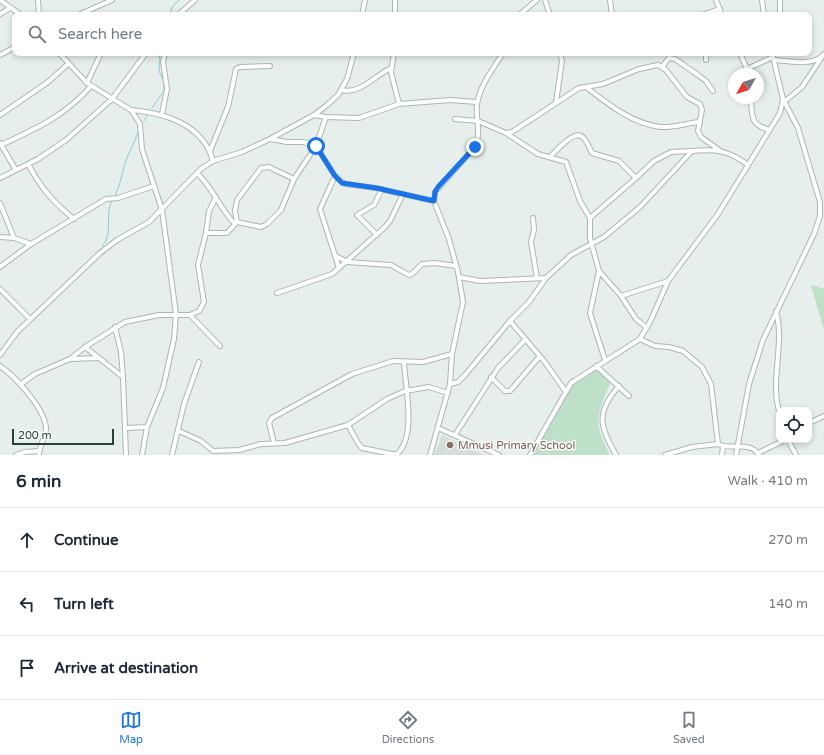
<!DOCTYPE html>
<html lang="en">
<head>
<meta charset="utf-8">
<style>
	:root { --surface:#fff; --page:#f2f2f3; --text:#1f2937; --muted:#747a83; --line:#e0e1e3; --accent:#1a73e8 }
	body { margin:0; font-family:"Varela Round",sans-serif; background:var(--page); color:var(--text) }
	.controls { position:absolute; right:12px; bottom:12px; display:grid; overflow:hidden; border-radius:8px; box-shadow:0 2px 6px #0003 }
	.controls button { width:36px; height:36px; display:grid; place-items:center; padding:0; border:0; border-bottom:1px solid var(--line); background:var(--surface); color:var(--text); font:20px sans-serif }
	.compass { position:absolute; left:728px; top:68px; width:36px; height:36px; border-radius:50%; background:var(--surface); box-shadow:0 2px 6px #0003; rotate:231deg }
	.scale { position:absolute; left:12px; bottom:10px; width:102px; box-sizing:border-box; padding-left:4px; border:2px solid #24423a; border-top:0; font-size:11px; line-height:14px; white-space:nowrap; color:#24423a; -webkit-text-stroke:3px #f7fbf9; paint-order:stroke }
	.stop { position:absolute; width:12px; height:12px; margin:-9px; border:3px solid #1a73e8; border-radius:50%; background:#fff }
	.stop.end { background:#1a73e8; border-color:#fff; box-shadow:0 1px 4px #0008 }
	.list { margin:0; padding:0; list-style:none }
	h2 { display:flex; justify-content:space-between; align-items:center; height:52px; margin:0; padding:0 16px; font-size:17px }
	h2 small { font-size:13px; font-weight:400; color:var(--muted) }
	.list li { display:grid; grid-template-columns:26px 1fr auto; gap:12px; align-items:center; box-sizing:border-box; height:64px; padding:0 16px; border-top:1px solid var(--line) }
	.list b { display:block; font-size:15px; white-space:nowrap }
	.list em { font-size:13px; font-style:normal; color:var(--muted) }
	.icon { flex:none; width:22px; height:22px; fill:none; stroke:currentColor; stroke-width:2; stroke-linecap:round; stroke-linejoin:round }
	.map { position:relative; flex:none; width:824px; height:455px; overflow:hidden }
	.search { position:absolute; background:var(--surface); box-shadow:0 2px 6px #0003; left:12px; right:12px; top:12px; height:44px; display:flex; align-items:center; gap:10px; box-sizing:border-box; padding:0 14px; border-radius:8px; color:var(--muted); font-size:15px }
	.sheet { height:244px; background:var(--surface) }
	nav { display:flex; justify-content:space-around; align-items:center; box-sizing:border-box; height:56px; border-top:1px solid var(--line); background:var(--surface); font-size:11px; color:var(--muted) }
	nav a { display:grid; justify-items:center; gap:2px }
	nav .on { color:var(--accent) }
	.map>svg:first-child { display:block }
	.built { fill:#d4dfda }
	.green { fill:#bfe0c8 }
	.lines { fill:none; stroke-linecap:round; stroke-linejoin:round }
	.stream { stroke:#8ec9d4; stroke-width:1 }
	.minor-casing { stroke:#a8b8b2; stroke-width:6 }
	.minor { stroke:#fff; stroke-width:4 }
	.route { stroke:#1a73e8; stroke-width:5 }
	.education-dot { fill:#8d6e63; stroke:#f7fbf9; stroke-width:1.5 }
	.labels { text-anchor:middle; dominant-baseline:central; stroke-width:3; stroke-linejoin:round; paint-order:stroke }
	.education-label { font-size:11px; fill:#785e54; stroke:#f7fbf9; text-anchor:start }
</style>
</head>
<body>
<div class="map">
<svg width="824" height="455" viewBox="0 0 824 455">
	<rect width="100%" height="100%" fill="#e6efeb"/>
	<path class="built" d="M442,435L484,455H434Z"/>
	<g class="green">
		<path d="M811,285L824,289V330Z"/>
		<path d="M595,369L611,381C597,416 592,420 610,455H532L571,386Z"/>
	</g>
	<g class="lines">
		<g class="stream">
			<path d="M169,15L173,6L179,0"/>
			<path d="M152,108L164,91V82L159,71L160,57L153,53"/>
			<path d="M144,121L148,114"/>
			<path d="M115,196C120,185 122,175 125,163C128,153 135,143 138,132"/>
			<path d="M102,246C114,235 104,214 112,201"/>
		</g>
		<defs>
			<g id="minor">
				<path d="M0,0L21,15"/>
				<path d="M38,0L39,15"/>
				<path d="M395,0V15"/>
				<path d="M545,0L550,15"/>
				<path d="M610,0L612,15"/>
				<path d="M716,0L722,15"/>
				<path d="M762,0L764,15"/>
				<path d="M780,0V15"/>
				<path d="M0,14L10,8"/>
				<path d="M78,15L112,0"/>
				<path d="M178,15L195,0"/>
				<path d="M362,15L365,0"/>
				<path d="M519,15L537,0"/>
				<path d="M586,15H592"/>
				<path d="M702,15L720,9"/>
				<path d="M59,53L87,83L131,110L140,124L142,149L162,210L176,314L174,339L163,388L147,427L142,455"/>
				<path d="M394,53L391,72L399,104"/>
				<path d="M740,53L749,74"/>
				<path d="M0,55L15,47"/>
				<path d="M706,60V53"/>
				<path d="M774,60C788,61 814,67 824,54"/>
				<path d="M662,67L669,58L675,59L698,75L706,81L713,91"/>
				<path d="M747,69L773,57"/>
				<path d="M87,83L101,53"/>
				<path d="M586,87C608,104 631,123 660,127C673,128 687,123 700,122"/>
				<path d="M342,90C359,95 376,75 391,68"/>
				<path d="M751,98C752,116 750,125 770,130"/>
				<path d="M556,102L562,61L560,53"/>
				<path d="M784,102L802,87L822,57"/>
				<path d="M131,110C164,113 203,124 213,161"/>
				<path d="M162,114L167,89L163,62L165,53"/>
				<path d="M0,115L48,82L68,64"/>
				<path d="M314,115L326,117L359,118L399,104L450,100L477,102"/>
				<path d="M455,119L478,121L506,133L512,132L579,88L603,84L639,69L658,65L666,70L687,97L700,104L702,110L698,131L701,137L719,150"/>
				<path d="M506,133L538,154L566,162L580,201L590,218V238L599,271L621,296L636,319L647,328"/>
				<path d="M270,139L287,142H303L316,146L335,176L345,184L376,188L434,201"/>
				<path d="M0,143L16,170"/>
				<path d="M1,145C37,128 65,116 91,86"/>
				<path d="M210,151L228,107L236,69L240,67L270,66"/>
				<path d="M550,157C556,151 573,131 581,136C587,139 589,148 592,153L619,161L636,178"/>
				<path d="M28,164C41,188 53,202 74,219"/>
				<path d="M197,173C214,189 219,208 235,224"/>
				<path d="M335,176L320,209L339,268"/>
				<path d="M0,178L38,159L66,140L112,99L144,56"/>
				<path d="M0,203L14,238"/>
				<path d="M533,218L534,230L531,242L537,278"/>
				<path d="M590,218L636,178L654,161L671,152L692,151"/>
				<path d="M237,222L235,211L237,200L261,168L269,167L294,179"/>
				<path d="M206,233L209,211L216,197"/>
				<path d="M377,235L357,215L374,205L382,189"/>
				<path d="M0,237L14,238L31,244L0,267"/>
				<path d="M31,244L106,199L118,198L154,186"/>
				<path d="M336,256L347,262L391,265L409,275L412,274L422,264L435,263L456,266"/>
				<path d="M599,271L590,313L605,360"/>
				<path d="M459,277L480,281L546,278L571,255L604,237L640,207L692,151C716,149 728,150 748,165"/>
				<path d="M0,289L30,319"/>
				<path d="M277,293L332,274L385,227L390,221L403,194"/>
				<path d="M621,296L668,281"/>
				<path d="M776,311C785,344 770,379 779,411"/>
				<path d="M190,315L220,346"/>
				<path d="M510,321L544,361L566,392"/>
				<path d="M115,327L121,352L123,377"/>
				<path d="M640,339L655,346L669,347L683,351L702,367L711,384L718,444C730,451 750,440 759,455"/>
				<path d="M85,347L123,377L126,455"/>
				<path d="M0,355L17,332L100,253L117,240L149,222L202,168L213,161L242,152L270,139L314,115L326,106L338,95L347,79L354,53"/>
				<path d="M70,359L99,358"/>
				<path d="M0,366C15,376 45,409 46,428C46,437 39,446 39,455"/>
				<path d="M596,366L629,396"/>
				<path d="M491,377L505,391H510L540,356"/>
				<path d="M21,384L35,374L70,359L85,347L125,322L159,315H190L199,311L204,302L198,265L206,233H227L237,222L261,227L267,224L281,210L294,179L316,146L326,117"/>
				<path d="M450,384L458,382L465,375L510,321L529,302L546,278"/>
				<path d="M809,423L824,416"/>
				<path d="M348,425L358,443L362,448L397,455"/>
				<path d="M126,428L147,427"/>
				<path d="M438,428L499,455"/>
				<path d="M179,431L201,441L213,451L239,450L261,444L285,443L348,425L387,399L405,391L429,387L448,393"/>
				<path d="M455,435L498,368L525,340"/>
				<path d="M788,440L796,455"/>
				<path d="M274,443L269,423L272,418L352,374L393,361L423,362L452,354"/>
				<path d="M758,453L785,440"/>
				<path d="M397,454C417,436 405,386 404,362"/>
				<path d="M16,455L25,452L39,451"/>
				<path d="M172,455L184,404L199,362"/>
				<path d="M430,455L450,384L452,354L463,302L458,272L449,239L434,201L435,192L475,147C482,132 475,119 477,104C480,85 493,69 503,53"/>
				<path d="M530,455L571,383L640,339L651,320L668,281L718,214L780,113L783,99L772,53"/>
				<path d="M616,455C600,426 595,413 619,386"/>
				<path d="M665,455L692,447L718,444"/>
				<path d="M722,455L723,447"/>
				<path d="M736,455L749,384L763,340L814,234L820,216V202L798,128L783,99"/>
			</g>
		</defs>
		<use href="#minor" class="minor-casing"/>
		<use href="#minor" class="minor"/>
	</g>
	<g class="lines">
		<path class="route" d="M316,146L335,176L342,183L376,188L434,201L435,192L438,187L475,147"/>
	</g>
	<circle class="education-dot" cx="450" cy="445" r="4"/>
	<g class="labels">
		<g class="education-label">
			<text x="458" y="445">Mmusi Primary School</text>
		</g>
	</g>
</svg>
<div class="controls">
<button><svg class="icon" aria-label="locate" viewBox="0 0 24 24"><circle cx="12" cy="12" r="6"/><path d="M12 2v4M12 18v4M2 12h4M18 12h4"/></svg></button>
</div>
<svg class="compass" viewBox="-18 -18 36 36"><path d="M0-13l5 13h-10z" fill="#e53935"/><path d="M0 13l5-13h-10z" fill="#747a83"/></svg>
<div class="scale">200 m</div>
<div class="stop" style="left:316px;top:146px"></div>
<div class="stop end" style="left:475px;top:147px"></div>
<div class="search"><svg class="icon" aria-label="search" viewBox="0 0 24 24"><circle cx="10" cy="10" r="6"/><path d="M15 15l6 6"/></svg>Search here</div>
</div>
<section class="sheet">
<h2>6 min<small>Walk · 410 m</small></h2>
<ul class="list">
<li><svg class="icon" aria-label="ahead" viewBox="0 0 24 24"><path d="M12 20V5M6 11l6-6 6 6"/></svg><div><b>Continue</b></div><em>270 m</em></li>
<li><svg class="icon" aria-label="left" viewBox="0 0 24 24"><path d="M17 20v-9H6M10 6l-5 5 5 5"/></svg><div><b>Turn left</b></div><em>140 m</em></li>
<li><svg class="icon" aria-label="arrive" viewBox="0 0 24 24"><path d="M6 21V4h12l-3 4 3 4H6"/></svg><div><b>Arrive at destination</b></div></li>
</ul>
</section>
<nav>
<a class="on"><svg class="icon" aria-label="map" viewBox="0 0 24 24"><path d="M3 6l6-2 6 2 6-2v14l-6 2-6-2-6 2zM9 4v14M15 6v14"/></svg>Map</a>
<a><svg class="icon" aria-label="directions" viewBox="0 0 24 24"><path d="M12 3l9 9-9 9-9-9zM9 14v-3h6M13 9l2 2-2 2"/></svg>Directions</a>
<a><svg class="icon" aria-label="saved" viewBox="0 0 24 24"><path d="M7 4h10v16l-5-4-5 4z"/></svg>Saved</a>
</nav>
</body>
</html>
